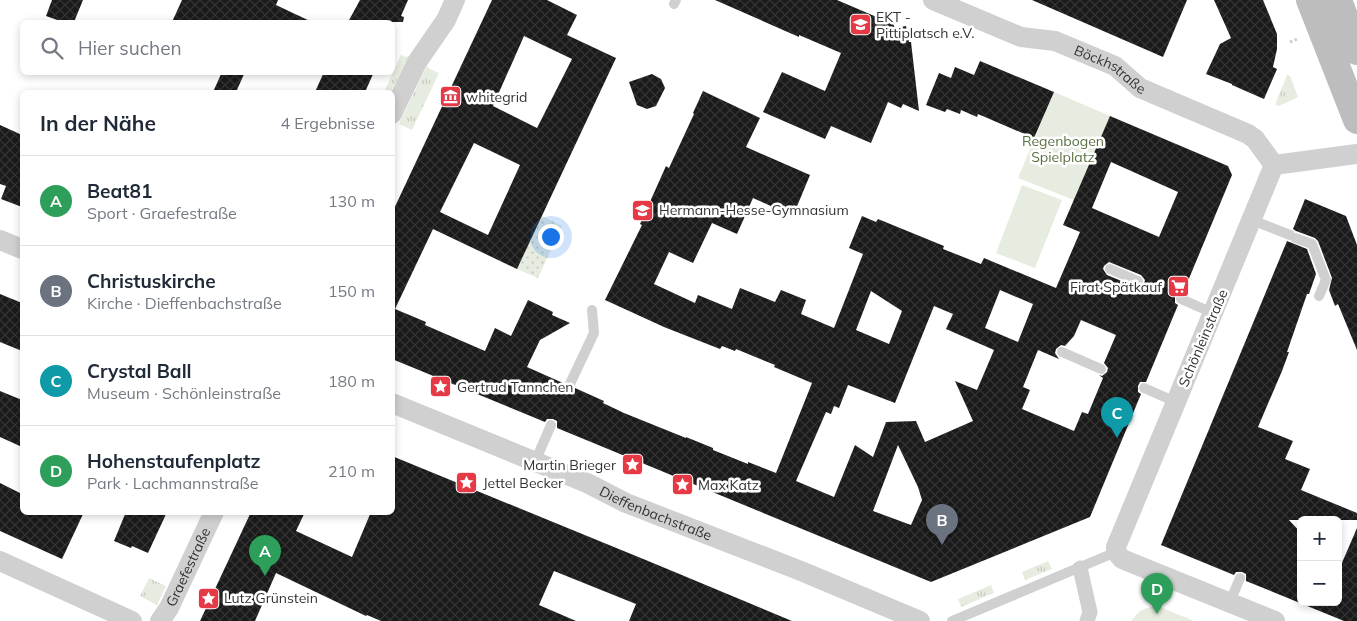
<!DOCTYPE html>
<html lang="de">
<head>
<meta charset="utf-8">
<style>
	:root { --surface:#fff; --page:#f2f2f3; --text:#1f2937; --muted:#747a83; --line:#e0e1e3; --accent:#db2777 }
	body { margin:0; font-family:Mulish,sans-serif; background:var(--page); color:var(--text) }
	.controls { position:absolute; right:15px; bottom:15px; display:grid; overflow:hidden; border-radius:8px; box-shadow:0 2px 8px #0003 }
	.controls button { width:45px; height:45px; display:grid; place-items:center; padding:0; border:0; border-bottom:1px solid var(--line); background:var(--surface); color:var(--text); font:25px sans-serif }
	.you { position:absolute; left:550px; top:236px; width:18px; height:18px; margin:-12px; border:4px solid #fff; border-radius:50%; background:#1a73e8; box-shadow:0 0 0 8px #1a73e833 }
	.badge { display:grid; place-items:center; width:32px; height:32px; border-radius:50%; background:var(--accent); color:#fff; font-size:16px; font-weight:700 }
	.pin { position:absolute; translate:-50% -41px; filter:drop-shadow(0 1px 2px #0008) }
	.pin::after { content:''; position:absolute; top:26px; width:18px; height:15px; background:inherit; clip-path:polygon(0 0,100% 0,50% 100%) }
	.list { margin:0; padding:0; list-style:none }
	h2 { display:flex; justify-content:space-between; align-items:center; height:65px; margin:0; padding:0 20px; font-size:21px }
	h2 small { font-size:16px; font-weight:400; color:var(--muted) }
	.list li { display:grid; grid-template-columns:32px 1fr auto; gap:15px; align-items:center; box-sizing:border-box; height:90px; padding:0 20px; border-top:1px solid var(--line) }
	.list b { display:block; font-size:19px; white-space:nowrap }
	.list p { margin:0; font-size:16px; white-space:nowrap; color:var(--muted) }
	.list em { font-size:16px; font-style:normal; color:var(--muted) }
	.icon { flex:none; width:28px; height:28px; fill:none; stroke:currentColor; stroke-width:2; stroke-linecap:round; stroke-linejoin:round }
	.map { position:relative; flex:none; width:1357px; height:621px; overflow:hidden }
	.search { position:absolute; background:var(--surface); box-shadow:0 2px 8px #0003; left:20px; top:20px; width:375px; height:55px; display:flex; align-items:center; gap:12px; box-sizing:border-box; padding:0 18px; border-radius:8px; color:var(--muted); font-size:19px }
	.panel { position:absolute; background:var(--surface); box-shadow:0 2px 8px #0003; left:20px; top:90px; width:375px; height:425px; border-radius:8px }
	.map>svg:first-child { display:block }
	.grass { fill:url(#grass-tufts) }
	.park { fill:#e6ecdf }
	.garden { fill:url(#garden-dots) }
	.building { fill:url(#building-cross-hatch); fill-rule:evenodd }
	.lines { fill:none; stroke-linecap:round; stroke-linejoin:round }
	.path { stroke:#cdcdcd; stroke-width:3; stroke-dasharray:2.5 2.5; stroke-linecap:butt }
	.service { stroke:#d0d0d0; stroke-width:10 }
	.pedestrian { stroke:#d0d0d0; stroke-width:15 }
	.minor { stroke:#d0d0d0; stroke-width:20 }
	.secondary { stroke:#bdbdbd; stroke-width:28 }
	.labels { text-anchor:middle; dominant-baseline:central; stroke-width:5; stroke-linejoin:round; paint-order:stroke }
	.poi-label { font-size:14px; fill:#333; stroke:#fff; text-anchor:start }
	.street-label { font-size:14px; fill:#333; stroke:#fff }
	.park-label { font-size:14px; fill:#56703f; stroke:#fff }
</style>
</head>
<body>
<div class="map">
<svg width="1357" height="621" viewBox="0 0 1357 621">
	<defs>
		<pattern id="grass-tufts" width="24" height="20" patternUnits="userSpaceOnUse" patternTransform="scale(1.25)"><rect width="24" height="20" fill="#e6ecdf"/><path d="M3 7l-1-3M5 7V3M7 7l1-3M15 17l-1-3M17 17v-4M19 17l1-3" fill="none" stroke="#c6cbc0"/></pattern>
		<pattern id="garden-dots" width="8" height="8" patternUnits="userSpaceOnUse" patternTransform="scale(1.25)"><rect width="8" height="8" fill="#e6ecdf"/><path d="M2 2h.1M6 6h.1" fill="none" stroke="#c6cbc0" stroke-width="1.8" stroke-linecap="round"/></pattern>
		<pattern id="building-cross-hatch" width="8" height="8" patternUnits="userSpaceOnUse" patternTransform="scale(1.25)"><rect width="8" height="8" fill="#1a1a1a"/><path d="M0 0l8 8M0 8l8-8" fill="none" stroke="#333"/></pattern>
	</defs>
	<rect width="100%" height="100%" fill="#fff"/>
	<g class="grass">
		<path d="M401,55L405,57L409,56L391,92H384Z"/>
		<path d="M427,65L428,68L439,73L412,130L399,124Z"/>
		<path d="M1287,75L1290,76L1298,97L1279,106L1275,105Z"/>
		<path d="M1048,561L1052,569L1025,580L1022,572Z"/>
		<path d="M149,578L166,586L157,605L140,596Z"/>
		<path d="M991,585L994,593L961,607L958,599Z"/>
	</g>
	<g class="park">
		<path d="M1054,92L1110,116L1074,200L1018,178Z"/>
		<path d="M1022,185L1062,200L1035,268L996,253Z"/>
		<path d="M1150,607H1160L1194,621H1131L1140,611Z"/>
	</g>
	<path class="garden" d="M542,216L562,226L538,278L517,269Z"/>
	<g class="building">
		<path d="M52,0H83L74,22H63L46,16Z"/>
		<path d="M182,0H278L276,5L312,22H172Z"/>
		<path d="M360,0H408L401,16L404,17L403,22H348Z"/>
		<path d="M492,0H547L577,15L567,35L616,58L517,269L433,229L395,309L426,322L425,325L485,351L495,328L511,336L528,300L553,312L552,315L570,323L540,340L527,367L563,383L561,389L565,394H571L575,388L604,401L603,403L624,413L686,438V437L713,448V450L748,464V462L776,473L812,383L774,367L775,365L736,349L735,351L722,346L720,349L664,327L605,300L642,225L640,224L666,166L669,168L694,114L693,113L703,91L760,118L746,147L810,175L793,216L753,198L737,234L712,223L693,263L669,252L654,284L695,303L698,295L732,309L740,288L775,302L781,290L806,300L801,314L834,328L863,254L849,248L862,216L876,222L878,219L944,246L943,249L981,264L984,258L1056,288L1080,232L1063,225L1110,116L1228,166L1232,175L1183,293H1177L1175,297V303L1178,305L1146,382H1140L1138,386V392L1141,394L1090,517L931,582L557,428V421L553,419H547L545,422L392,359V213ZM524,36L572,59L537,128L493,106ZM474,143L520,165L488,235L440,212ZM1111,162L1178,192L1159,237L1092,208ZM1109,262L1141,275L1145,280L1144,284L1142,287H1136L1107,275L1103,269L1104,266ZM1000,290L1033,304L1018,342L985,328ZM871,291L902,311L889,344L856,330ZM934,306L953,314L946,329L994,350L977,390L955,381L973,421L925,442L916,421L886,422L873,457L855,445L834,497L796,481L826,412L831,414L834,406L839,408L848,385L895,403ZM1081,320L1116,335L1104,363L1108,368L1107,372L1102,376L1099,375L1103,378L1088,414L1082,412L1074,431L1022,409L1030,390L1023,387L1038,350L1059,359L1055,353L1056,349L1061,345L1065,346L1074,336ZM898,445L918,487L922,500L911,525L873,511Z"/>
		<path d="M715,0H837L886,21L891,19L895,28L906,26L909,42H911L919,111L903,104L901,108L888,102L871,143L831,126L825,139L763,112L782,72L825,91L841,53L799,35V37Z"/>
		<path d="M1032,0H1187L1163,57Z"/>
		<path d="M1214,0H1263L1277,34V49L1273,67L1277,69L1264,99L1232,85V84L1206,74L1220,44L1231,38Z"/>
		<path d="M980,61L1054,92L1034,138L978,114L977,117L961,110L960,114L947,109L945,112L926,105L939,73L951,78L955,67L974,75Z"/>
		<path d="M222,72H245L236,92H213Z"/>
		<path d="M324,72H374L365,92H315Z"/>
		<path d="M652,74L661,79L665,88L656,106L647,109L637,105L629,82Z"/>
		<path d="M0,125L22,135V207L1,199L6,186L0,184Z"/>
		<path d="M1305,199L1346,216L1357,245V350L1338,304L1335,306L1329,290L1332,278L1318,241L1315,238L1296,231L1293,229Z"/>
		<path d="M1287,241L1307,249L1316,274L1309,294H1307L1287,352H1289L1282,371L1258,427L1293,441L1285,459L1310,469L1301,490L1357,513V520H1289L1301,533V602H1338V572L1357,528V621H1344L1246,581V574L1242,572H1236L1234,575L1161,545Z"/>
		<path d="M0,294L22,303V351L0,342Z"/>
		<path d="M0,391L22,400V447L0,437Z"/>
		<path d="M392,456L653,563L792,621H629L636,604L554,571L539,605L576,621H381L367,615L366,616L276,573L255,621H200L251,512H305L296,531L352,557L371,512H392Z"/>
		<path d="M0,483L22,494V512H84L62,559L0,531Z"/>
		<path d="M126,512H167L148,553L132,546L131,548L114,541Z"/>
	</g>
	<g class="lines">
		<path class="path" d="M1290,42L1297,39"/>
		<g class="service">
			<path d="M674,4L676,0"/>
			<path d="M1252,220L1290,235"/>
			<path d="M1295,238L1312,244L1326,280L1319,296"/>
			<path d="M1110,269L1138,281"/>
			<path d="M1181,299L1213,313"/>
			<path d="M1062,352L1101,369"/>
			<path d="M568,388L594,333L592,310"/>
			<path d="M1144,388L1176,402"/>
			<path d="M535,462L551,425"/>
			<path d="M1230,602L1240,578"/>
			<path d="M952,621L1116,552"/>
		</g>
		<path class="pedestrian" d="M1080,568L1090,612L1087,621"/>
		<g class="minor">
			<path id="s1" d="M933,0L1021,37L1055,41L1115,66L1140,88L1248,134L1255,139L1274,165"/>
			<path d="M392,114L417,62L446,20L455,0"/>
			<path d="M1274,165L1116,547V552L1122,559L1275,621"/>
			<path d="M1274,165L1357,154"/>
			<path d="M0,240L22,249"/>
			<path id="s2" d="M392,403L587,483L626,503L801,571L920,621"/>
			<path d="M0,561L132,621"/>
			<path id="s3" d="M160,621L169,608L214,512"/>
		</g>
		<g class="secondary">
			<path d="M1310,0L1357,120"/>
			<path d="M1338,0L1357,51"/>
		</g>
	</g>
	<defs>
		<symbol id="school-square" viewBox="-11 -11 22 22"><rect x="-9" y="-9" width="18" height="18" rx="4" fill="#e63946" stroke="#fff"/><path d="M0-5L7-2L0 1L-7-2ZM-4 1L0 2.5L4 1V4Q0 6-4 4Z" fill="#fff"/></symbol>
		<symbol id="museum-square" viewBox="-11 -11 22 22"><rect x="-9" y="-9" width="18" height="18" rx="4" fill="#e63946" stroke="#fff"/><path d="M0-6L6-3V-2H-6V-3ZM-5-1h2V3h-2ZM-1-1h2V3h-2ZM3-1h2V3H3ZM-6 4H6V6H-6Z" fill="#fff"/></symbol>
		<symbol id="supermarket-square" viewBox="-11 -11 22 22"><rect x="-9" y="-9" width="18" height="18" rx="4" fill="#e63946" stroke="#fff"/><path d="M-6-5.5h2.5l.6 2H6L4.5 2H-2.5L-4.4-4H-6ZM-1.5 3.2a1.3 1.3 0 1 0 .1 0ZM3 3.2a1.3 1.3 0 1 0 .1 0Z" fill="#fff"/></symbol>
		<symbol id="sight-square" viewBox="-11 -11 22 22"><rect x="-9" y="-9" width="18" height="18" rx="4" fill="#e63946" stroke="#fff"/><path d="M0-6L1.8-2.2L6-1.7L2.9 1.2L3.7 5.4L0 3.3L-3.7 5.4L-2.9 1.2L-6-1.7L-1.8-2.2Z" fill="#fff"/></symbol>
	</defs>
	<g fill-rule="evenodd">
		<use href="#school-square" x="848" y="12" width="25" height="25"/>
		<use href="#museum-square" x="438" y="84" width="25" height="25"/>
		<use href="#school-square" x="630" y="198" width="25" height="25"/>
		<use href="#supermarket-square" x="1166" y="274" width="25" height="25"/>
		<use href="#sight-square" x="428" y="374" width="25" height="25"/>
		<use href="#sight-square" x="620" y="452" width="25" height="25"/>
		<use href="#sight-square" x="454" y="470" width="25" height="25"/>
		<use href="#sight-square" x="670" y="472" width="25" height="25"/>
		<use href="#sight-square" x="196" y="586" width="25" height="25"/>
	</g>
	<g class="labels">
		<g class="poi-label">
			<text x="876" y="17">EKT -<tspan x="876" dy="16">Pittiplatsch e.V.</tspan></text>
			<text x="466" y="97">whitegrid</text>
			<text x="659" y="210">Hermann-Hesse-Gymnasium</text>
			<text x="1162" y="287" text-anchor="end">Firat Spätkauf</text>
			<text x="457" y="387">Gertrud Tannchen</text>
			<text x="616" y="465" text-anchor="end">Martin Brieger</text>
			<text x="483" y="483">Jettel Becker</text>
			<text x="698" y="485">Max Katz</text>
			<text x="224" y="598">Lutz Grünstein</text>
		</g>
		<g class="street-label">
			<text stroke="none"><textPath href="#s1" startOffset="192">Böckhstraße</textPath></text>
			<text transform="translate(1203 338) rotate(-67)">Schönleinstraße</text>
			<text stroke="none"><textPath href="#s2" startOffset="286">Dieffenbachstraße</textPath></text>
			<text stroke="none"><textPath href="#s3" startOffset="61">Graefestraße</textPath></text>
		</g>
		<g class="park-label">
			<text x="1063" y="141">Regenbogen<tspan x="1063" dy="16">Spielplatz</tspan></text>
		</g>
	</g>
</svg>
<div class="controls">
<button>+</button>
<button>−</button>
</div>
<div class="you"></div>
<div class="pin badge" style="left:265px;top:576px;background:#2e9e5b">A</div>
<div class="pin badge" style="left:942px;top:545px;background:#6b7280">B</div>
<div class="pin badge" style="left:1117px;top:438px;background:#0f9aa8">C</div>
<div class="pin badge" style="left:1157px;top:614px;background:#2e9e5b">D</div>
<div class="search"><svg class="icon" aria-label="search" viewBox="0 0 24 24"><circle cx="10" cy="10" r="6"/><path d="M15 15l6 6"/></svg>Hier suchen</div>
<section class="panel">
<h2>In der Nähe<small>4 Ergebnisse</small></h2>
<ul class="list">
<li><span class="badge" style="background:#2e9e5b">A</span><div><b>Beat81</b><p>Sport · Graefestraße</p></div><em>130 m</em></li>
<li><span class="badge" style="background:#6b7280">B</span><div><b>Christuskirche</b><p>Kirche · Dieffenbachstraße</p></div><em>150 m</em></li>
<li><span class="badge" style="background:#0f9aa8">C</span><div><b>Crystal Ball</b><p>Museum · Schönleinstraße</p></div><em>180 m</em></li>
<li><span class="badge" style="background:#2e9e5b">D</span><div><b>Hohenstaufenplatz</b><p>Park · Lachmannstraße</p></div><em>210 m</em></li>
</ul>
</section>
</div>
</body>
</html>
